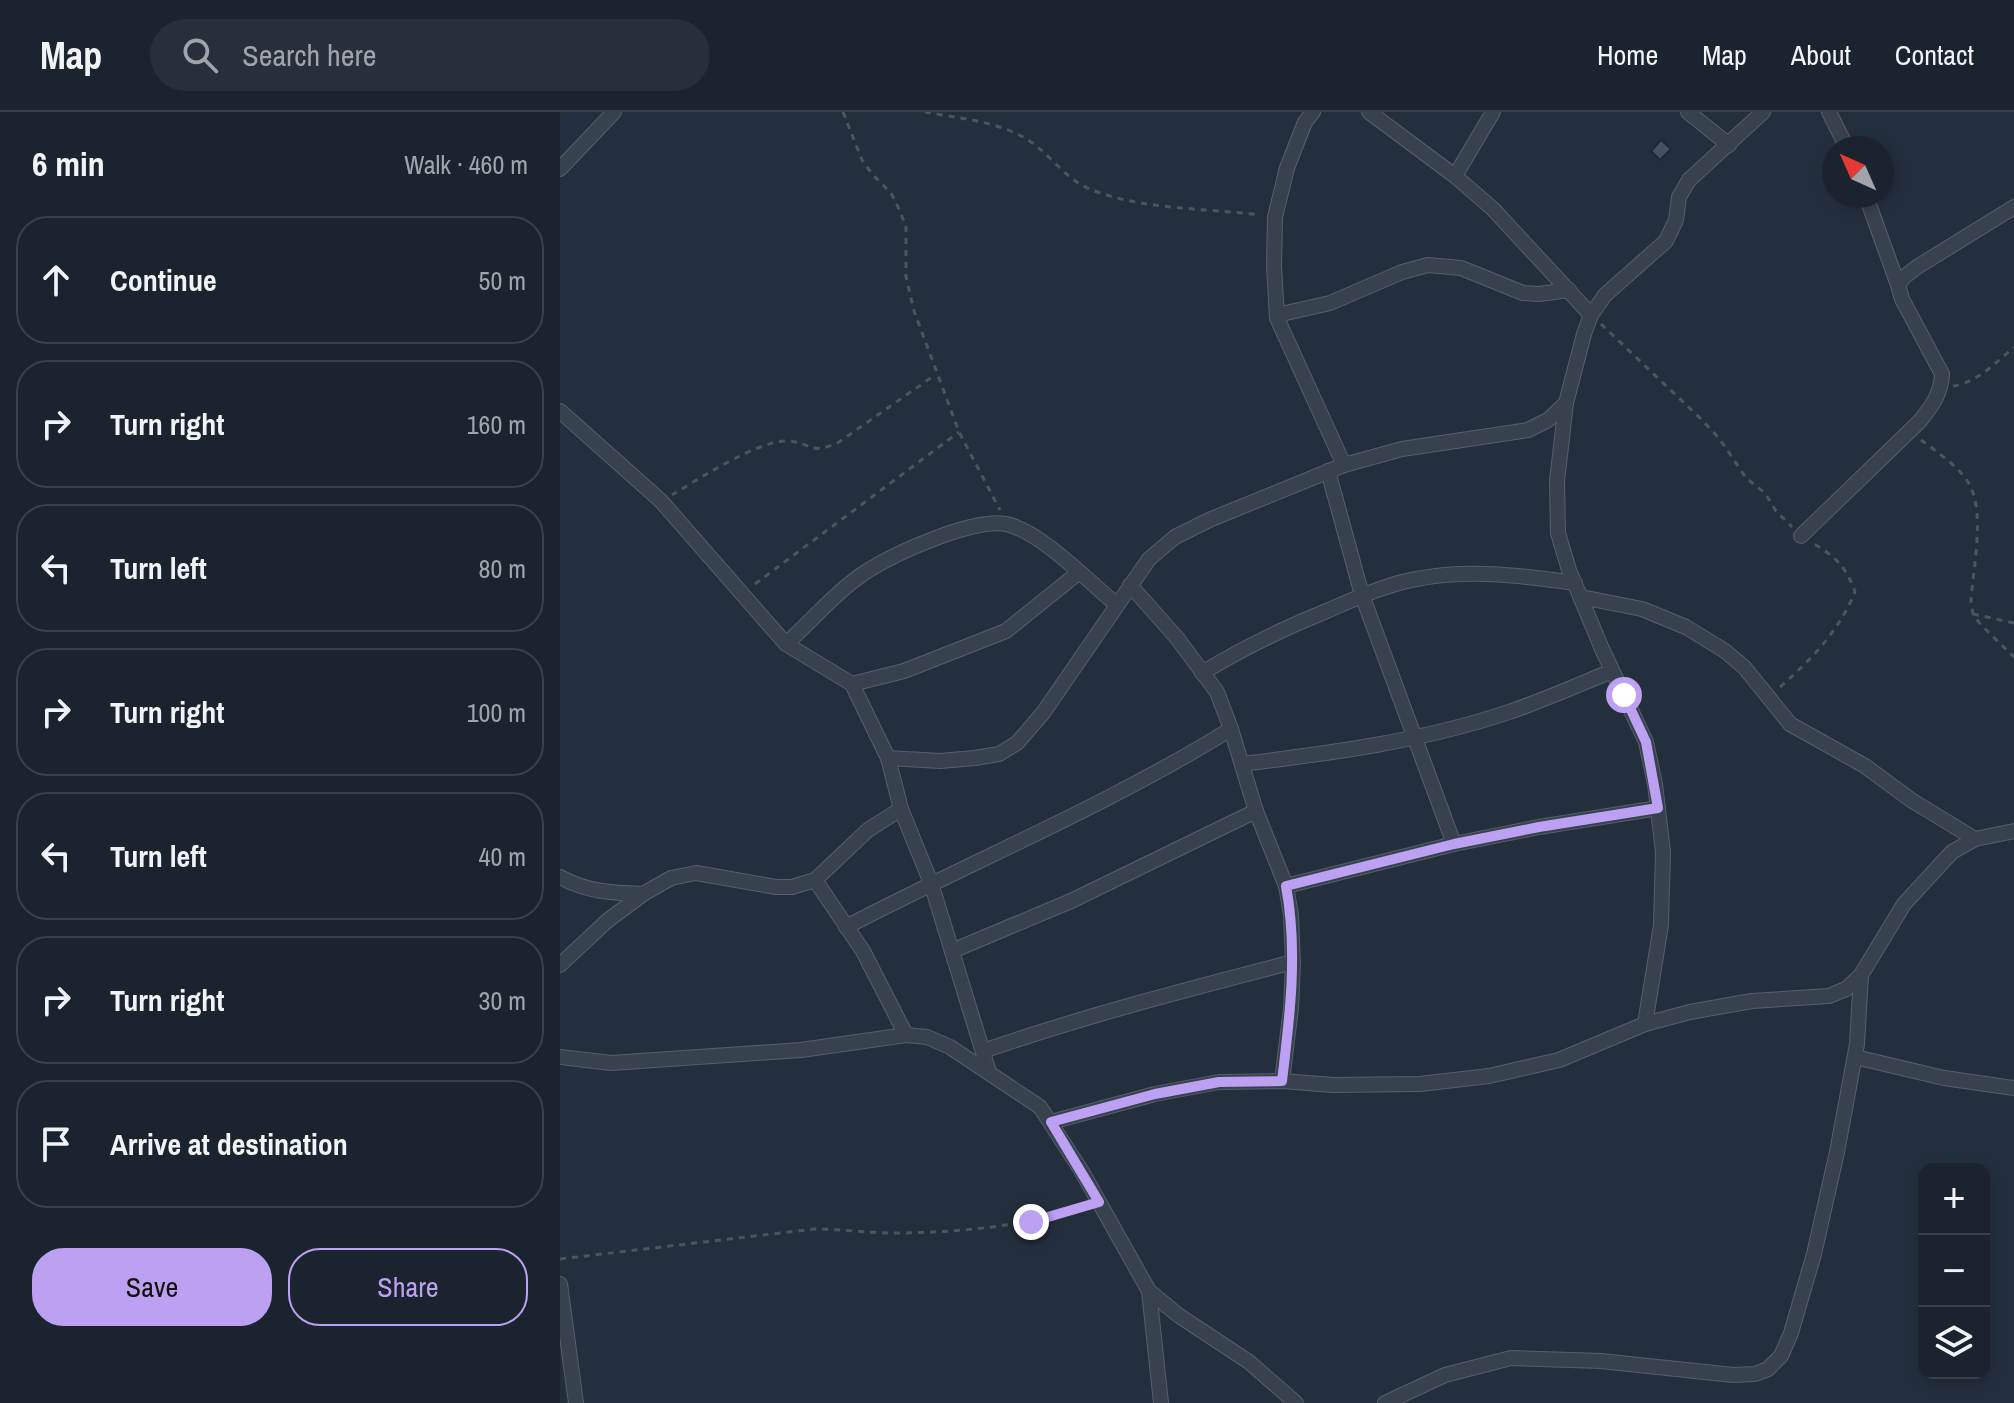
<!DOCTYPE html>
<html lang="en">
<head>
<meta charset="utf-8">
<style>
	:root { --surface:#1b232e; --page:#282f3a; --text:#f1f3f6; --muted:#a0a4aa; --line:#39404a; --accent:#bca0f2 }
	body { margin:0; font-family:"Archivo Narrow",sans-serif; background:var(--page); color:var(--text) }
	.controls { position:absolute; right:24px; bottom:24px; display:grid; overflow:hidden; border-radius:16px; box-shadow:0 4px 12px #0003 }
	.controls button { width:72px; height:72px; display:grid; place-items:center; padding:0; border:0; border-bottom:2px solid var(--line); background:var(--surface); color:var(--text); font:40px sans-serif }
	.compass { position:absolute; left:1262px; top:24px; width:72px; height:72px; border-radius:50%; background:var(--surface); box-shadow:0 4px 12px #0003; rotate:315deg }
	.stop { position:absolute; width:24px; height:24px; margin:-18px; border:6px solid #bca0f2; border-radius:50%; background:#fff }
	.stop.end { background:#bca0f2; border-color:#fff; box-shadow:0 2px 8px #0008 }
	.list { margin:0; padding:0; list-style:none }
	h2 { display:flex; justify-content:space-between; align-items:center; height:104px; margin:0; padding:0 32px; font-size:34px }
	h2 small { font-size:26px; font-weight:400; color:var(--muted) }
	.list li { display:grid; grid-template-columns:52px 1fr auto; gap:24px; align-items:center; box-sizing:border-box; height:128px; margin:0 16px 16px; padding:0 16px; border:2px solid var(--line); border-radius:32px }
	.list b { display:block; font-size:30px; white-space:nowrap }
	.list em { font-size:26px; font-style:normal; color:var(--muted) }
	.actions { display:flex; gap:16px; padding:24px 32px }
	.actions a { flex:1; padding:18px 0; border:2px solid var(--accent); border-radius:32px; text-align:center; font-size:28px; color:var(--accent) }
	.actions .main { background:var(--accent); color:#111 }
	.icon { flex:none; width:44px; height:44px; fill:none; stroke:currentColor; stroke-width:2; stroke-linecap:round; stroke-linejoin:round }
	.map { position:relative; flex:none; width:1454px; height:1291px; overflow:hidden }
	header { display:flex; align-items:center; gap:48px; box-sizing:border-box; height:112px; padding:0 40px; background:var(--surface); border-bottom:2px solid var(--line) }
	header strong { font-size:38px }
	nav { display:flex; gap:44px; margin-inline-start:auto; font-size:28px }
	.search { width:560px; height:72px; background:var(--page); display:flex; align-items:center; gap:20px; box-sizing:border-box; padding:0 28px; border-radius:44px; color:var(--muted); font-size:30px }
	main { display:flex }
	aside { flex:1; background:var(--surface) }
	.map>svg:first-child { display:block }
	.building { fill:#455162; stroke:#1f2835; stroke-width:2 }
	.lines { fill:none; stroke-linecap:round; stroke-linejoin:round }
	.street-casing { stroke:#565f6c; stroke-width:16 }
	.path { stroke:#44595c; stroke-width:3; stroke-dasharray:6 6; stroke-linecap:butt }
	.street { stroke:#38414e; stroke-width:14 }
	.route { stroke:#bca0f2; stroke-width:10 }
</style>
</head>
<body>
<header>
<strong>Map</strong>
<div class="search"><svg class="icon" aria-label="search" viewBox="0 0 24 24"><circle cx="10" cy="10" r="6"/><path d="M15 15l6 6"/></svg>Search here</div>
<nav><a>Home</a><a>Map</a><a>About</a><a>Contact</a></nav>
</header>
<main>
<aside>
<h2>6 min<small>Walk · 460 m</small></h2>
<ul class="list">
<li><svg class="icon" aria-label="ahead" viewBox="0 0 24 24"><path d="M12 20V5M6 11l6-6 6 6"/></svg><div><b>Continue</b></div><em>50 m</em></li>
<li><svg class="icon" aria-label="right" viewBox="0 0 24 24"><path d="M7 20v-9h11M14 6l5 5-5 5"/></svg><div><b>Turn right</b></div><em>160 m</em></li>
<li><svg class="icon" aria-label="left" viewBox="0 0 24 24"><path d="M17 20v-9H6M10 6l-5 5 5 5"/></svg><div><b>Turn left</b></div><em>80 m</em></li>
<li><svg class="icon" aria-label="right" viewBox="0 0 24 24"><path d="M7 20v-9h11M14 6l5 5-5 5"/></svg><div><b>Turn right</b></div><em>100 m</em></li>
<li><svg class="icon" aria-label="left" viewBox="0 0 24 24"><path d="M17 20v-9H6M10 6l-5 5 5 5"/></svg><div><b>Turn left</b></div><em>40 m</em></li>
<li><svg class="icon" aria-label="right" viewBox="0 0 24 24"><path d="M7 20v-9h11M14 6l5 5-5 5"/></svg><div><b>Turn right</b></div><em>30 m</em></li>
<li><svg class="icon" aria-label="arrive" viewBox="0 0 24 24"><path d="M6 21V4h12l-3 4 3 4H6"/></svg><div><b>Arrive at destination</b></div></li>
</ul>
<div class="actions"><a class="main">Save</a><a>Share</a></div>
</aside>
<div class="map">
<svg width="1454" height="1291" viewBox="0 0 1454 1291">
	<rect width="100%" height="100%" fill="#242f3e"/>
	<path class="building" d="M1101,28L1111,37L1100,48L1091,39Z"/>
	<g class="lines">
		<defs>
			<g id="street">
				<path d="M753,0L745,10L727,56L715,105L714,154L717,206L784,353"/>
				<path d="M809,0L895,64L933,97L1031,203"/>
				<path d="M1128,0L1169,33"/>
				<path d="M1269,0L1287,36"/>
				<path d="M0,57L54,0"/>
				<path d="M895,64L933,0"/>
				<path d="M1306,84L1338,173"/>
				<path d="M717,203L770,191L842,160L868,153L901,156L963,181L979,182L1009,178"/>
				<path d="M1006,291L997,369L998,421L1009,458L1042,537L1086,630L1095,672L1103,740L1101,813L1085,912"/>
				<path d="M0,299L101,389L226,532L292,572L328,646L341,697L371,771L429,960"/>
				<path d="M768,359L802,483L894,732"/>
				<path d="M1241,424L1360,309C1372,294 1381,282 1382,262L1342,187L1338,173L1344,165L1357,155L1454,95"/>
				<path d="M570,473L617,526L657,580L671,617L696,699L726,774L731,803L733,850L731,896L722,969"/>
				<path d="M1021,485L1082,497L1126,515L1165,539L1184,555L1230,612L1305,654L1351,688L1415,727"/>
				<path d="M226,532C252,508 278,478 307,459C336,441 418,403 450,413C484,423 528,469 557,493"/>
				<path d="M642,561C683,536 724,516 769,498C799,485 829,471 862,466C912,457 965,464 1015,471"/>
				<path d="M292,572L344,559L446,519L518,461"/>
				<path d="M328,646L380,649L415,646L439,642L457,631L483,601L589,447L615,425L649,408L784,353L842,337L968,318L988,308L1006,291L1024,222L1031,203L1045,183L1106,129L1116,108L1119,85L1129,68L1203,0"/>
				<path d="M682,652C772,641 863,629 949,600C984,588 1018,573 1052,559"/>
				<path d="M0,765C27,780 53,781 83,782"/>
				<path d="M255,768L303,839L346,923"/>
				<path d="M726,774L894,732L979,715L1098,696"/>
				<path d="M286,815C415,748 548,693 671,617"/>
				<path d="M392,839L511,789L696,699"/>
				<path d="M0,853L47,809L83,782L111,766L136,761L216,775H232L255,768L308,718L341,697"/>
				<path d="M423,939C525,904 628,877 733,850"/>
				<path d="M0,945L51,951L241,938L346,923L367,925L390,935L480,995L521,1058L589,1179L618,1203L689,1250L736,1291"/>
				<path d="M1295,945L1384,966L1454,976"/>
				<path d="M491,1010L595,982L659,970L722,969L773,973L860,972L929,964L999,948L1085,912L1130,900L1192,889L1269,884L1286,877L1301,863L1344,792L1392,740L1415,727L1454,719"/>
				<path d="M0,1172L16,1291"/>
				<path d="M589,1179L601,1291"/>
				<path d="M825,1291L885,1263L951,1246L1041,1249L1173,1263L1195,1262L1208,1257L1221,1244L1231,1221L1254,1142L1277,1040L1297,932L1301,863"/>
			</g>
		</defs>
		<use href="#street" class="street-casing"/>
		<g class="path">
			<path d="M283,0L302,48L312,62L331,81L340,99L346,115V165L354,199L399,320L440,398"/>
			<path d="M365,0C397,6 436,9 465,26C489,40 505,68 532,78C583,98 645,96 700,103"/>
			<path d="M1041,212L1141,307L1159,326L1186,366L1205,381L1216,399L1232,415"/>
			<path d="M1393,274C1416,271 1437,250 1454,235"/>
			<path d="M1361,328C1376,339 1398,354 1408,370C1426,399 1413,456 1411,489L1413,502L1421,513L1454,545"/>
			<path d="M112,383C138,367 196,330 225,329C253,329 247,345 279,330L375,263"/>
			<path d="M195,472L399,320"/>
			<path d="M1413,502L1454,511"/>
			<path d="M1220,575C1252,547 1278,520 1295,480C1287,456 1275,444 1254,432"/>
			<path d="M0,1147L254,1117C281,1117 307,1121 334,1121C393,1121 468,1114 524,1095"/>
		</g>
		<use href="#street" class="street"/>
	</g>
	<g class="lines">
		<path class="route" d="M471,1110L539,1090L491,1010L595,982L659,970L722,969C730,904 738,839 726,774L894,732L979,715L1098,696L1086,630L1064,583"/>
	</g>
</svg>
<div class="controls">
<button>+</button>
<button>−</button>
<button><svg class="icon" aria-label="layers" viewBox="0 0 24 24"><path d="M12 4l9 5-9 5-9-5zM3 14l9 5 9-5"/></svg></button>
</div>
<svg class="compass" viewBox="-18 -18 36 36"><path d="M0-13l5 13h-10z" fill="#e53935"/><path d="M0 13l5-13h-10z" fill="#a0a4aa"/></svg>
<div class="stop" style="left:1064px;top:583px"></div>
<div class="stop end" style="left:471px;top:1110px"></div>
</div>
</main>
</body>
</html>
